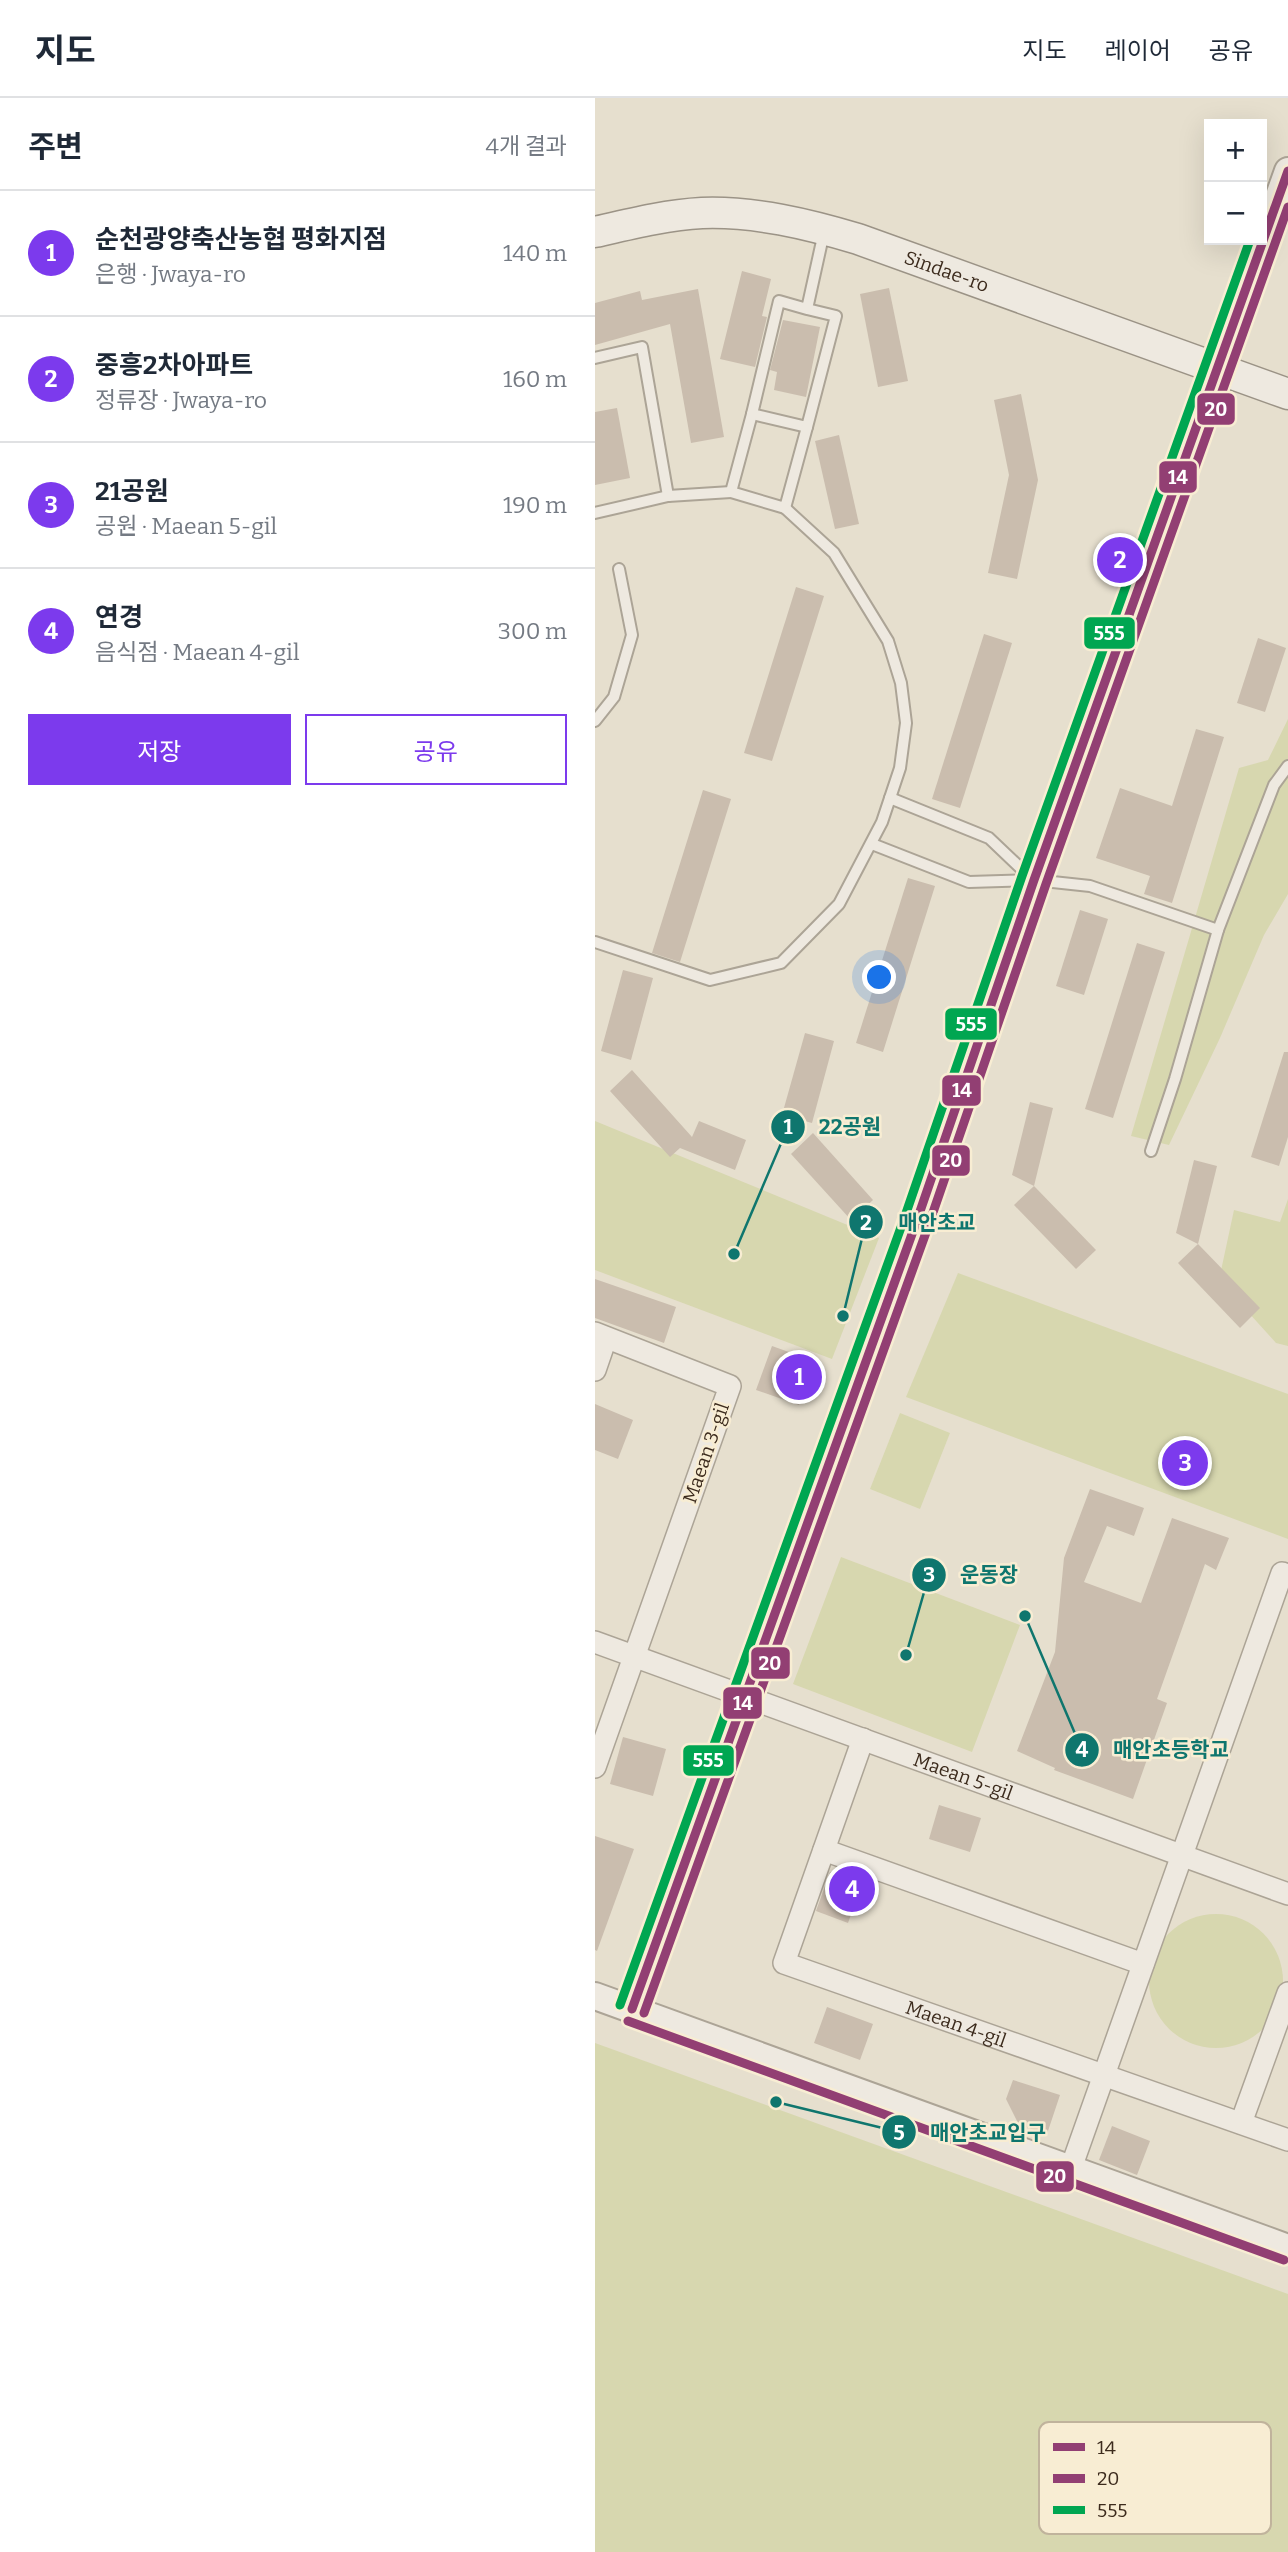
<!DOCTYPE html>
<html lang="ko">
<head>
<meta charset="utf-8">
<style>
	:root { --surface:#fff; --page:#f6f6f7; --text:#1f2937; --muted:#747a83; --line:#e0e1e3; --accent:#7c3aed }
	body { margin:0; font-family:Bitter,"Noto Sans KR",serif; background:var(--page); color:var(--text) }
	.controls { position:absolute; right:21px; top:21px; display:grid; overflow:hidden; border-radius:0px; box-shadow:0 7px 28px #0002 }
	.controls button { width:63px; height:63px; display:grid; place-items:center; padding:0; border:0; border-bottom:2px solid var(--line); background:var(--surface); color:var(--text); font:35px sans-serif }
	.you { position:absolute; left:285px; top:880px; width:24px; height:24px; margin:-18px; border:5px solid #fff; border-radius:50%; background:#1a73e8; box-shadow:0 0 0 10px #1a73e833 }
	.badge { display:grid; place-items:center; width:46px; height:46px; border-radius:50%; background:var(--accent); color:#fff; font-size:23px; font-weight:700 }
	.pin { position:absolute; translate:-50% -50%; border:4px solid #fff; box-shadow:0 2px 7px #0006 }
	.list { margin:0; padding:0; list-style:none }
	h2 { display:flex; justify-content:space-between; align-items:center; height:91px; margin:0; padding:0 28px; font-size:30px }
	h2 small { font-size:23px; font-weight:400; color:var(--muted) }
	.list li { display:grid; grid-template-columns:46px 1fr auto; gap:21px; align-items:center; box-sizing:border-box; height:126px; padding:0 28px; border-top:2px solid var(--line) }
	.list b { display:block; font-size:26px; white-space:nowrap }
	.list p { margin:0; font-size:23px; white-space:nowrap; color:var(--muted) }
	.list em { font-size:23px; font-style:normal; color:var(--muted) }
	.actions { display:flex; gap:14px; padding:21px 28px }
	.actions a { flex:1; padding:16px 0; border:2px solid var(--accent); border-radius:0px; text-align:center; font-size:24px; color:var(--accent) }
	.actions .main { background:var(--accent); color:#fff }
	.map { position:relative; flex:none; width:693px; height:2454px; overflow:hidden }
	header { display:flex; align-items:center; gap:42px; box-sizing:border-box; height:98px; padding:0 35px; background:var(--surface); border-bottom:2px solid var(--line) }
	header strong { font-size:33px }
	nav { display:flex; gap:38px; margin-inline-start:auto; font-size:24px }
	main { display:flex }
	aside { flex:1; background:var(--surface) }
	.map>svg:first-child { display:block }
	.green { fill:#d7d7af }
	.building { fill:#cabdae }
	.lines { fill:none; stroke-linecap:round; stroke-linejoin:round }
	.service-casing { stroke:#aca496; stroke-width:14 }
	.minor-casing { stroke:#aca496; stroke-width:24 }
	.tertiary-casing { stroke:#aca496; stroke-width:30 }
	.secondary-casing { stroke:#9b9386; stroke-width:33 }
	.service { stroke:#eee9e0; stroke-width:10 }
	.minor { stroke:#eee9e0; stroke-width:21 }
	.tertiary { stroke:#eee9e0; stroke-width:26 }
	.secondary { stroke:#eee9e0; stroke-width:30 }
	.bus-1-casing { stroke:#f8edd3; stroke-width:14 }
	.bus-2-casing { stroke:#f8edd3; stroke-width:14 }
	.bus-3-casing { stroke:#f8edd3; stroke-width:14 }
	.bus-1 { stroke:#923f73; stroke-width:9 }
	.bus-2 { stroke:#923f73; stroke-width:9 }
	.bus-3 { stroke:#00a651; stroke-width:9 }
	.labels { text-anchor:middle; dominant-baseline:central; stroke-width:5; stroke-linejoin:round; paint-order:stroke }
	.street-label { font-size:19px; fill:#3c2b1d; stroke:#f8edd3 }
	.key { fill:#f8edd3; stroke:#c0b39c; stroke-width:2 }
	.key-label { font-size:19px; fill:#3c2b1d }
	.leader { fill:none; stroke:#0f766e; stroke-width:2.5 }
	.callout-dot { fill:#0f766e; stroke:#f8edd3; stroke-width:2.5 }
	.mark-label { font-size:21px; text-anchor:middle; font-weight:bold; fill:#fff }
	.callout-label { font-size:21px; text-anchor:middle; font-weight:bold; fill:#0f766e; stroke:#f8edd3; stroke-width:5; stroke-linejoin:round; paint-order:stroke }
	.line-badge { stroke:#f8edd3; stroke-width:2.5 }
	.badge-label { font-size:19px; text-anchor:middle; font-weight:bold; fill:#fff }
</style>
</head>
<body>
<header>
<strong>지도</strong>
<nav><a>지도</a><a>레이어</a><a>공유</a></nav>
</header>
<main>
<aside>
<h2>주변<small>4개 결과</small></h2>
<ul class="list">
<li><span class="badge">1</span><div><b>순천광양축산농협 평화지점</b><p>은행 · Jwaya-ro</p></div><em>140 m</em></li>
<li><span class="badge">2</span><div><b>중흥2차아파트</b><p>정류장 · Jwaya-ro</p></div><em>160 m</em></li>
<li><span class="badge">3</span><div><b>21공원</b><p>공원 · Maean 5-gil</p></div><em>190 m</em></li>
<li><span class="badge">4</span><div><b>연경</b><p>음식점 · Maean 4-gil</p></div><em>300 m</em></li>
</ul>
<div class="actions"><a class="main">저장</a><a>공유</a></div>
</aside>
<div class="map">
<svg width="693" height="2454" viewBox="0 0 693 2454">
	<rect width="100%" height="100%" fill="#e6dfce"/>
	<g class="green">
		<path d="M693,621V796L669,837L625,940L574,1047L536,1038L644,670L673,662Z"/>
		<path d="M0,1023L284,1140L237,1261L0,1172Z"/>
		<path d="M693,1101V1248L681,1245L624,1182L639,1112L685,1124Z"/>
		<path d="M363,1175L693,1296V1441L311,1299Z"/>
		<path d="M305,1315L355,1335L325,1411L275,1391Z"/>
		<path d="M246,1459L425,1527L377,1654L198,1586Z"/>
		<circle cx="621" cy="1883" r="67"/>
		<path d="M0,1945L693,2196V2454H0Z"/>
	</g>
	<g class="building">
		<path d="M147,173L176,181L167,218L172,219L160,269L125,261Z"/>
		<path d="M294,190L313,283L283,289L265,196Z"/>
		<path d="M103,191L129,339L96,345L75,226L0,247V205L45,193L47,202Z"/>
		<path d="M188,222L225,229L211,299L179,292L182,274L175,272Z"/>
		<path d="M426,296L443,382L422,481L393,475L414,377L399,302Z"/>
		<path d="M22,310L35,380L0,387V314Z"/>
		<path d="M244,337L264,426L240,431L220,343Z"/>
		<path d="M201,489L229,498L177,663L149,655Z"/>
		<path d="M389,536L417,545L365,710L337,701Z"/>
		<path d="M663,540L691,550L670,614L642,605Z"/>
		<path d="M601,631L629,639L577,805L549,796L555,778L501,760L525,690L577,708Z"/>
		<path d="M108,692L136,701L85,864L57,855Z"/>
		<path d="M313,780L340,788L288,954L261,945Z"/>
		<path d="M485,812L513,821L489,897L461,888Z"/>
		<path d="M542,845L570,854L518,1020L490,1011Z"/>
		<path d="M28,872L58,880L36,962L6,953Z"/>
		<path d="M210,935L239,943L217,1025L187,1017Z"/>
		<path d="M689,954H693V1039L684,1068L656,1059Z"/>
		<path d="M37,972L97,1039L104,1023L151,1042L140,1072L85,1050L75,1059L15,993Z"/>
		<path d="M435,1004L458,1010L439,1088L417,1077Z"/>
		<path d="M218,1035L278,1102L256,1122L196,1056Z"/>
		<path d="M599,1062L622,1068L603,1146L581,1135Z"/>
		<path d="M439,1088L501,1152L481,1171L419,1107Z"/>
		<path d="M603,1146L665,1210L645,1230L583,1165Z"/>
		<path d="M0,1181L81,1209L69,1245L0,1220Z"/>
		<path d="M177,1248L219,1263L204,1307L161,1292Z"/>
		<path d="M0,1306L38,1322L23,1361L0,1352Z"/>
		<path d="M495,1391L549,1410L539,1438L512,1428L489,1484L546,1505L577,1420L634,1440L621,1472L610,1466L562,1601L572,1605L538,1701L459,1672L460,1670L422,1653L460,1554L469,1460Z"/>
		<path d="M28,1639L71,1651L58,1698L15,1686Z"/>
		<path d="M344,1707L386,1720L375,1754L334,1741Z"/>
		<path d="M0,1738L39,1751L2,1853L0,1852Z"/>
		<path d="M235,1774L267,1785L253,1825L221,1813Z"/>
		<path d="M232,1909L278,1926L265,1962L219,1945Z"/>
		<path d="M418,1982L465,1997L452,2036L424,2027L411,2001Z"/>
		<path d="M517,2028L555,2043L542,2077L504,2062Z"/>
	</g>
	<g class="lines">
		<defs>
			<g id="service">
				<path d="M212,211L241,218L212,329L157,316L184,203L212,211L229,134"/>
				<path d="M0,260L47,249L73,398"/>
				<path d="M157,316L136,394L190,410L212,329"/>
				<path d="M0,415L73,398L136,394"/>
				<path d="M0,623L19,599L37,537L24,471"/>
				<path d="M295,700L394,740L437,781"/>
				<path d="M277,746L374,784L439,782L495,788L623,832L679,687L693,668"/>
				<path d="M0,844L115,882L186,865L244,806L287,724L305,670L311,625L306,585L293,543L239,455L190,410"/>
				<path d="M556,1053L580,981L623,832"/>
			</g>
			<g id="minor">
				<path d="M0,1235L135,1288L0,1669"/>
				<path d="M0,1272L11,1240"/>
				<path id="s1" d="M0,1544L693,1796"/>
				<path id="s2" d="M268,1641L189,1865L693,2042"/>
				<path d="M229,1752L548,1866"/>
				<path d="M646,2025L693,1895"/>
				<path d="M476,2070L687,1475L693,1477"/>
			</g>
			<g id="tertiary">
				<path d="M0,1898L693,2150"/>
				<path d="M37,1911L321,1125L439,782L693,73"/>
			</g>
			<g id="secondary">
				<path id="s3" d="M0,134C35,126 71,117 107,115C159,113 213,126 263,141L693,296"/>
			</g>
		</defs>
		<use href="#service" class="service-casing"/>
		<use href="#minor" class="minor-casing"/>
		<use href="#tertiary" class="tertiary-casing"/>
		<use href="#secondary" class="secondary-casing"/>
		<use href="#service" class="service"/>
		<use href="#minor" class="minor"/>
		<use href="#tertiary" class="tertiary"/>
		<use href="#secondary" class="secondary"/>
		<defs>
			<path id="bus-1" d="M37,1911L321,1125L439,782L693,73"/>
			<g id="bus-2">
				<path d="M49,1915L333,1129L451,786L693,109"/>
				<path d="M33,1923L689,2162"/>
			</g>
			<path id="bus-3" d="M25,1907L309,1121L427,778L655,142"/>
		</defs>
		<use href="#bus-1" class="bus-1-casing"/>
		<use href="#bus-2" class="bus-2-casing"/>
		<use href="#bus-3" class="bus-3-casing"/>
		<use href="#bus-1" class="bus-1"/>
		<use href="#bus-2" class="bus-2"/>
		<use href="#bus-3" class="bus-3"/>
	</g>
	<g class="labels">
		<g class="street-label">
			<text stroke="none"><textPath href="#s3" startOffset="362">Sindae-ro</textPath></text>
			<text transform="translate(111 1355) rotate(-71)">Maean 3-gil</text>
			<text stroke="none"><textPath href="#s1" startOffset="392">Maean 5-gil</textPath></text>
			<text stroke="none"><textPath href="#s2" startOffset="420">Maean 4-gil</textPath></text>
		</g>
	</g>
	<rect x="444" y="2324" width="232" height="112" rx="10" class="key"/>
	<rect x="458" y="2345" width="32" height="8" fill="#923f73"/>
	<rect x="458" y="2376" width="32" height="9" fill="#923f73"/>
	<rect x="458" y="2408" width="32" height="8" fill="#00a651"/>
	<g class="key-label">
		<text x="502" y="2356">14</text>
		<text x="502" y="2387">20</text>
		<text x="502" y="2419">555</text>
	</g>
	<path class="leader" d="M139 1156L193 1029M248 1218L271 1124M311 1557L334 1477M430 1518L487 1652M181 2004L304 2034"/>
	<g class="callout-dot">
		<circle cx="139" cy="1156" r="7"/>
		<circle cx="248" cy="1218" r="7"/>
		<circle cx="311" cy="1557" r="7"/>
		<circle cx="430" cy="1518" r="7"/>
		<circle cx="181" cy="2004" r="7"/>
		<circle cx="193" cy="1029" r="18"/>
		<circle cx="271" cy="1124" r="18"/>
		<circle cx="334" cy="1477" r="18"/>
		<circle cx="487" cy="1652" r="18"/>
		<circle cx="304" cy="2034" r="18"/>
	</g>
	<g class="mark-label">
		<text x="193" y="1036">1</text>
		<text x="271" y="1132">2</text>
		<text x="334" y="1484">3</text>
		<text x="487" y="1659">4</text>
		<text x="304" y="2042">5</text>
	</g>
	<g class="callout-label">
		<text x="255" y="1036">22공원</text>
		<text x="342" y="1132">매안초교</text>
		<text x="394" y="1484">운동장</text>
		<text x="576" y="1659">매안초등학교</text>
		<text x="393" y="2042">매안초교입구</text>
	</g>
	<g class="line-badge">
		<rect x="601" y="294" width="40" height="34" rx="7" fill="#923f73"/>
		<rect x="563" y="362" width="40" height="34" rx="7" fill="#923f73"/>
		<rect x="488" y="518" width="53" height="34" rx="7" fill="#00a651"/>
		<rect x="349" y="909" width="54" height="34" rx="7" fill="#00a651"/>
		<rect x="346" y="976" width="41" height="33" rx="7" fill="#923f73"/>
		<rect x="336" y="1046" width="40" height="33" rx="7" fill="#923f73"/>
		<rect x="155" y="1548" width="41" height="34" rx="7" fill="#923f73"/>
		<rect x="127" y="1588" width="41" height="34" rx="7" fill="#923f73"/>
		<rect x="87" y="1646" width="53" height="33" rx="7" fill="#00a651"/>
		<rect x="440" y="2062" width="40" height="33" rx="7" fill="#923f73"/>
	</g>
	<g class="badge-label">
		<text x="621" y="318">20</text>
		<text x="583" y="386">14</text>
		<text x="514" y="542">555</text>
		<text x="376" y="933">555</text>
		<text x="367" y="999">14</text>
		<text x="356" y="1069">20</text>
		<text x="175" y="1572">20</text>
		<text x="148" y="1612">14</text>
		<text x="113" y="1669">555</text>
		<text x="460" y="2085">20</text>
	</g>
</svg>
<div class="controls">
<button>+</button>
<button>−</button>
</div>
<div class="you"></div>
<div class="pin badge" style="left:204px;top:1279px">1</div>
<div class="pin badge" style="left:525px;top:462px">2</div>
<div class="pin badge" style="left:590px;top:1365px">3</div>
<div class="pin badge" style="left:257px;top:1791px">4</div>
</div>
</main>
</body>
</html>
